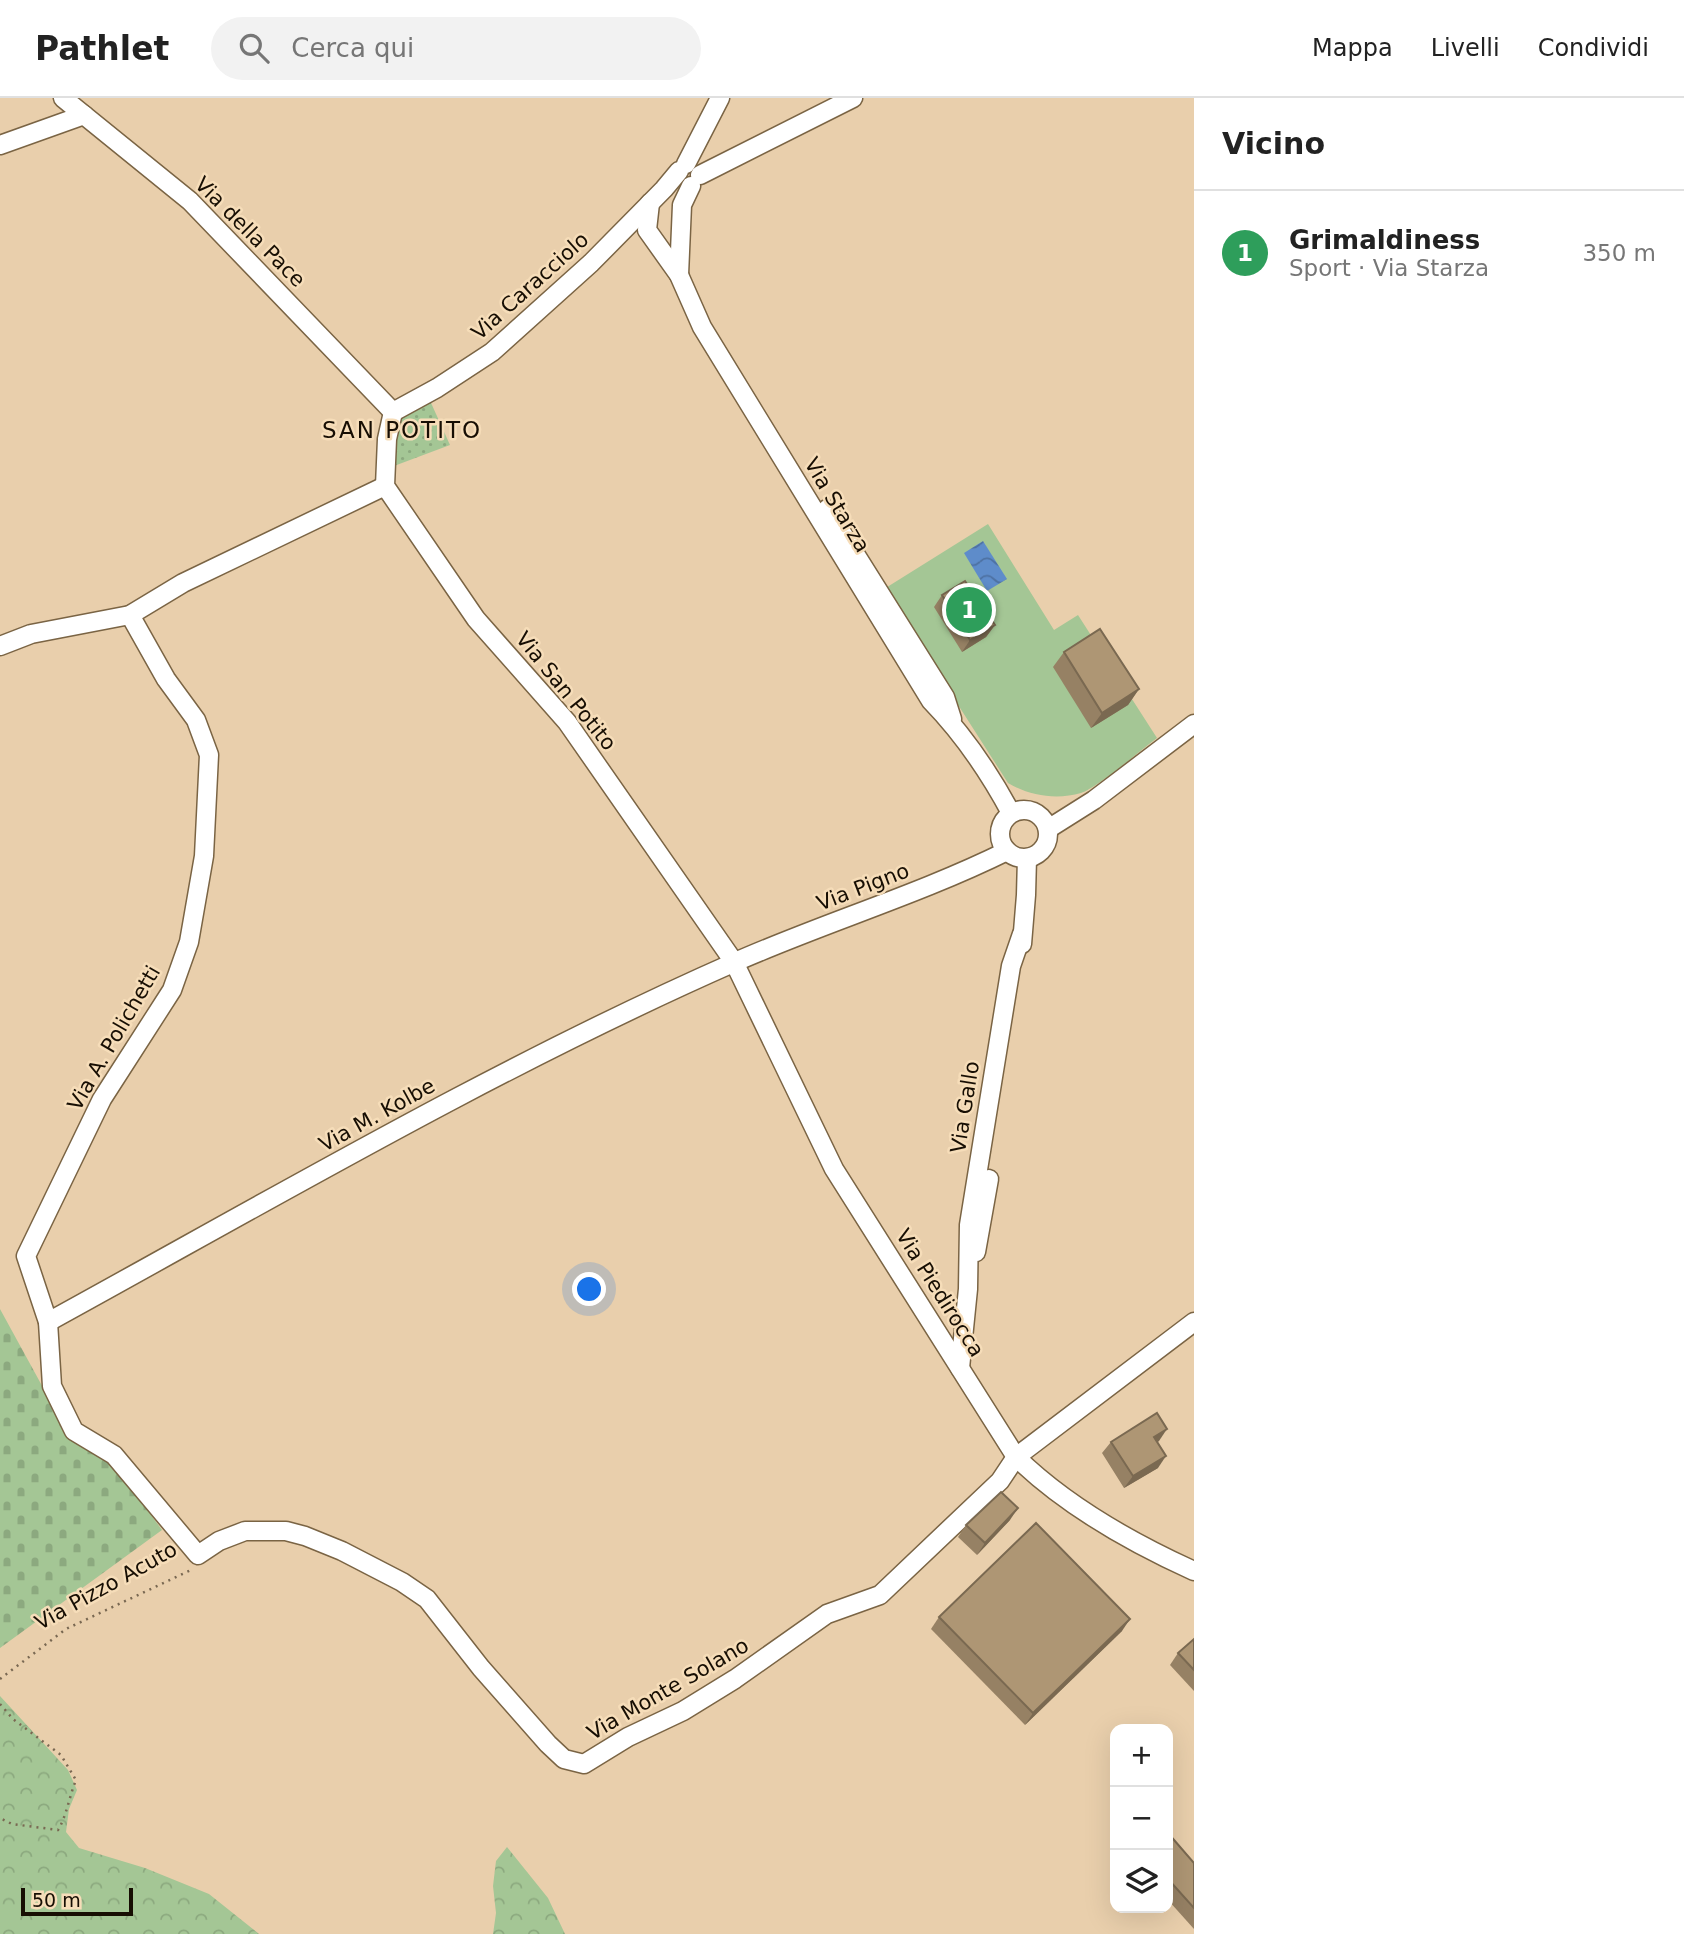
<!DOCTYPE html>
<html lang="it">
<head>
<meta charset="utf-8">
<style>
	:root { --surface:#fff; --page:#f2f2f2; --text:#222; --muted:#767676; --line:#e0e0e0; --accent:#7c3aed }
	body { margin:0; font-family:"DejaVu Sans",sans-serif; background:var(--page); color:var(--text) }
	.controls { position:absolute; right:21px; bottom:21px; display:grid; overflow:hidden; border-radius:14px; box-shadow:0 7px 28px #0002 }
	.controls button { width:63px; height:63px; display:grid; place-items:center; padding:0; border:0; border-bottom:2px solid var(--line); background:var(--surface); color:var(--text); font:35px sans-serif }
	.scale { position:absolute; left:21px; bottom:18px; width:112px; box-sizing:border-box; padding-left:7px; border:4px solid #170e03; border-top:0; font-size:19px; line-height:24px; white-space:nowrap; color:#170e03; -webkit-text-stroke:5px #f6ddb9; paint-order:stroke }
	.you { position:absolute; left:590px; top:1192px; width:24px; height:24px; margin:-18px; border:5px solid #fff; border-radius:50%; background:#1a73e8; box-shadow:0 0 0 10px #1a73e833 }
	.badge { display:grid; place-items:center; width:46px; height:46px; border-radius:50%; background:var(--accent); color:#fff; font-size:23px; font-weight:700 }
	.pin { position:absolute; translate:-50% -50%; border:4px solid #fff; box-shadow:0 2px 7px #0006 }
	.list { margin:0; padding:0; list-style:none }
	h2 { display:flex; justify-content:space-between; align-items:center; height:91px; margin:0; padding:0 28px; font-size:30px }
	h2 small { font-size:23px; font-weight:400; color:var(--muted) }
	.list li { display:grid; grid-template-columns:46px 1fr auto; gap:21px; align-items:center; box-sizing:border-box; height:126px; padding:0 28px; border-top:2px solid var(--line) }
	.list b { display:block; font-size:26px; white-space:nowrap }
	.list p { margin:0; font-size:23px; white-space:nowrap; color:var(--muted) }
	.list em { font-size:23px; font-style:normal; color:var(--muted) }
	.icon { flex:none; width:38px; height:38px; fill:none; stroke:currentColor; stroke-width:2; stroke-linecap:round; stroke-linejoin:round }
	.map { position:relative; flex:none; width:1194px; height:1836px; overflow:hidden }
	header { display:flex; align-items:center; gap:42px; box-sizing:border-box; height:98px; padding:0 35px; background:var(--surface); border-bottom:2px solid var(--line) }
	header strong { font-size:33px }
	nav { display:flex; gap:38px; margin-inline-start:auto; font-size:24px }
	.search { width:490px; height:63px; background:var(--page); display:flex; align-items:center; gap:18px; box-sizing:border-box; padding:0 24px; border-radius:38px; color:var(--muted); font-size:26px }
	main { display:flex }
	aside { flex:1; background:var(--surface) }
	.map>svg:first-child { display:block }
	.grass { fill:#a4c695 }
	.forest { fill:url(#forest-crowns) }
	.cemetery { fill:url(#cemetery-stones) }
	.park { fill:url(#park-dots) }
	.water { fill:url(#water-waves) }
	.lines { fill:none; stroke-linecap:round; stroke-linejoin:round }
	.street-casing { stroke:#7a6444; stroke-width:21 }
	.path { stroke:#796852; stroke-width:2.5; stroke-dasharray:2 5; stroke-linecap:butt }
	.street { stroke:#fff; stroke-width:18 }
	.wall { fill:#968164 }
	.shaded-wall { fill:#7a6951 }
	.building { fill:#ae9674; stroke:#7a6951; stroke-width:2 }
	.labels { text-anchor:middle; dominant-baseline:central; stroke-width:5; stroke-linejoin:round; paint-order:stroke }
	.street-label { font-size:21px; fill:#170e03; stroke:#f6ddb9 }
	.neighbourhood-label { font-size:23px; letter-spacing:2px; fill:#170e03; stroke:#f6ddb9 }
</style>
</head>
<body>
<header>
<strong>Pathlet</strong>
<div class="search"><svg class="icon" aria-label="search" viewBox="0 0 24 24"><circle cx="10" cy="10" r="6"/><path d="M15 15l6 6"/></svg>Cerca qui</div>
<nav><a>Mappa</a><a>Livelli</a><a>Condividi</a></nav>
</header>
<main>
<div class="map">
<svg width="1194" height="1836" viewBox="0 0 1194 1836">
	<defs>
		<pattern id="forest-crowns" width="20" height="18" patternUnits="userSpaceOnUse" patternTransform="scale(1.75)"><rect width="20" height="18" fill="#a4c695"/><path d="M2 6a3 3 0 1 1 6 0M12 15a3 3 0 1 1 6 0" fill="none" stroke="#8ca97f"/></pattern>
		<pattern id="cemetery-stones" width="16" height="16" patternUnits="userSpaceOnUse" patternTransform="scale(1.75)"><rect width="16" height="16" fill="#a4c695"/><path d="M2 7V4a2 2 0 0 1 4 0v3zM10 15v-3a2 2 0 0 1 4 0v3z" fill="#8ca97f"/></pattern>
		<pattern id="park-dots" width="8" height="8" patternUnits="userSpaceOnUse" patternTransform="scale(1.75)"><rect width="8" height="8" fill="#a4c695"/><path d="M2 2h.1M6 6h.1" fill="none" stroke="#8ca97f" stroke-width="1.8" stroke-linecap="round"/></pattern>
		<pattern id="water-waves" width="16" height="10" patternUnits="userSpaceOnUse" patternTransform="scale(1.75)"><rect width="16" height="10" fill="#5e8cca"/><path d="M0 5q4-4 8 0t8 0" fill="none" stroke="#4d71a2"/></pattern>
	</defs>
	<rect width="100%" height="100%" fill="#e9cfac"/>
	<path class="grass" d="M988,426L1054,532L1078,517L1157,640C1141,652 1097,690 1081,695C1057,702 1029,698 1008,685L884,491Z"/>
	<g class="forest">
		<path d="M0,1598L68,1672L77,1692L69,1711L66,1734L79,1750L145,1770L209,1796L259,1836H0Z"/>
		<path d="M507,1749L548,1800L565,1836H493L496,1815L493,1788L496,1763Z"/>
	</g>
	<path class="cemetery" d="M0,1211L69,1337L111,1362L162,1432L0,1550Z"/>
	<path class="park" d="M427,296L450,347L386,371L393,314Z"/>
	<path class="water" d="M983,443L1007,481L987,493L964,455Z"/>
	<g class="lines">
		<defs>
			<g id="street">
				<path d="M63,0L190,103L393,314"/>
				<path d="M0,47L84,17"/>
				<path d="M686,66L720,0"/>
				<path d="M700,77L853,0"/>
				<path d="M650,105L647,132L679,177L702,229L931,603C963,636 989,674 1011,715"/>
				<path d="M679,177L682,107L691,88"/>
				<path d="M393,314L387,341L385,388L476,521L567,624L734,864L834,1071L1016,1359C1066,1408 1130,1444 1194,1473"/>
				<path d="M393,314L437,290L492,254L591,165L664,91L679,73"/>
				<path d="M827,411L945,599L952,621"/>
				<path d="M130,517L166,581L196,622L209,657L204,758L189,844L172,892L102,1001L26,1158L48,1224L52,1288L74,1333L114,1357L198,1457L219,1443L245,1433H286L305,1438L342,1453L402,1484L427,1501L481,1570L548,1646L564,1661L584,1666L628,1639L683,1613L735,1581L827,1516L880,1497L1000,1383L1016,1359L1194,1224"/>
				<path d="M0,548L31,536L130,517L183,485L385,388"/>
				<circle cx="1024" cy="736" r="24"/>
				<path d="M1048,731L1094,702L1194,626"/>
				<path d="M1022,846L1026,797L1027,760"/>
				<path d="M976,1154L989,1081"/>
				<path d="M48,1224C274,1100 497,969 733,865C823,825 918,797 1007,753"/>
				<path d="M960,1270L968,1191L969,1127L1011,868L1022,836"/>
			</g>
		</defs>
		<use href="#street" class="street-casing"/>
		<g class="path">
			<path d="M0,1581L66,1531L191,1472"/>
			<path d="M0,1606L13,1621L61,1657L76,1682C69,1699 67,1717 58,1732L12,1726L0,1720"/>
		</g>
		<use href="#street" class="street"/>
	</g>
	<g class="wall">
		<path d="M942,497L976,500L990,508L986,514L995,527L986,539L962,554L934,509Z"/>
		<path d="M1064,554L1139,591L1128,607L1091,630L1053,569Z"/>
		<path d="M1159,1343L1157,1344L1158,1370L1124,1390L1102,1355L1111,1344Z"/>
		<path d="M1010,1422L977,1457L958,1439L966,1427Z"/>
		<path d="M939,1519L1122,1533L1025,1627L931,1531Z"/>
		<path d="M1194,1541V1593L1170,1567L1178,1555Z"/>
		<path d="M1168,1735L1194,1765V1831L1168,1802Z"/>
	</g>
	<g class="shaded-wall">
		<path d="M995,527L986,539L962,554L970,542Z"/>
		<path d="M1139,591L1128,607L1091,630L1102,615Z"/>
		<path d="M1167,1331L1159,1343L1146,1351L1154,1339Z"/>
		<path d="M1166,1358L1158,1370L1124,1390L1133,1378Z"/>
		<path d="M1018,1410L1010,1422L977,1457L985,1445Z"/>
		<path d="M1130,1521L1122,1533L1025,1627L1033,1615Z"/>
	</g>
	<g class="building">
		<path d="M965,483L976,500L983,496L990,508L984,511L995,527L970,542L942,497Z"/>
		<path d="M1100,531L1139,591L1102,615L1064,554Z"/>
		<path d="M1157,1315L1167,1331L1154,1339L1166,1358L1133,1378L1111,1344Z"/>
		<path d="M1001,1394L1018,1410L985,1445L966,1427Z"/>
		<path d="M1036,1425L1130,1521L1033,1615L939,1519Z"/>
		<path d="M1194,1541V1572L1178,1555Z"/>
		<path d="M1168,1735L1194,1765V1810L1168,1781Z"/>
	</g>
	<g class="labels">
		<g class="street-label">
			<text transform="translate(250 134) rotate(45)">Via della Pace</text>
			<text transform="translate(530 188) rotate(-42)">Via Caracciolo</text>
			<text transform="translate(837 407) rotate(59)">Via Starza</text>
			<text transform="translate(566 593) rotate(51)">Via San Potito</text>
			<text transform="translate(863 789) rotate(-21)">Via Pigno</text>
			<text transform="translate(114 940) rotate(-60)">Via A. Polichetti</text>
			<text transform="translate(965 1009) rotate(-81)">Via Gallo</text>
			<text transform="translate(377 1017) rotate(-29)">Via M. Kolbe</text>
			<text transform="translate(940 1195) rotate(58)">Via Piedirocca</text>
			<text transform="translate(106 1488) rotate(-29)">Via Pizzo Acuto</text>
			<text transform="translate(668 1591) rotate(-30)">Via Monte Solano</text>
		</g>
		<g class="neighbourhood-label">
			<text x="402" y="332">SAN POTITO</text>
		</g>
	</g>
</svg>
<div class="controls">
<button>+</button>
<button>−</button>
<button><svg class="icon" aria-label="layers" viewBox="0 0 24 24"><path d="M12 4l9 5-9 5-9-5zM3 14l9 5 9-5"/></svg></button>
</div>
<div class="scale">50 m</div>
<div class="you"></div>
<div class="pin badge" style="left:969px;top:512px;background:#2e9e5b">1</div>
</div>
<aside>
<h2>Vicino<small></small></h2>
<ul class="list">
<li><span class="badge" style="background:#2e9e5b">1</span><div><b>Grimaldiness</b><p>Sport · Via Starza</p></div><em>350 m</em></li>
</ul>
</aside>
</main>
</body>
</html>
